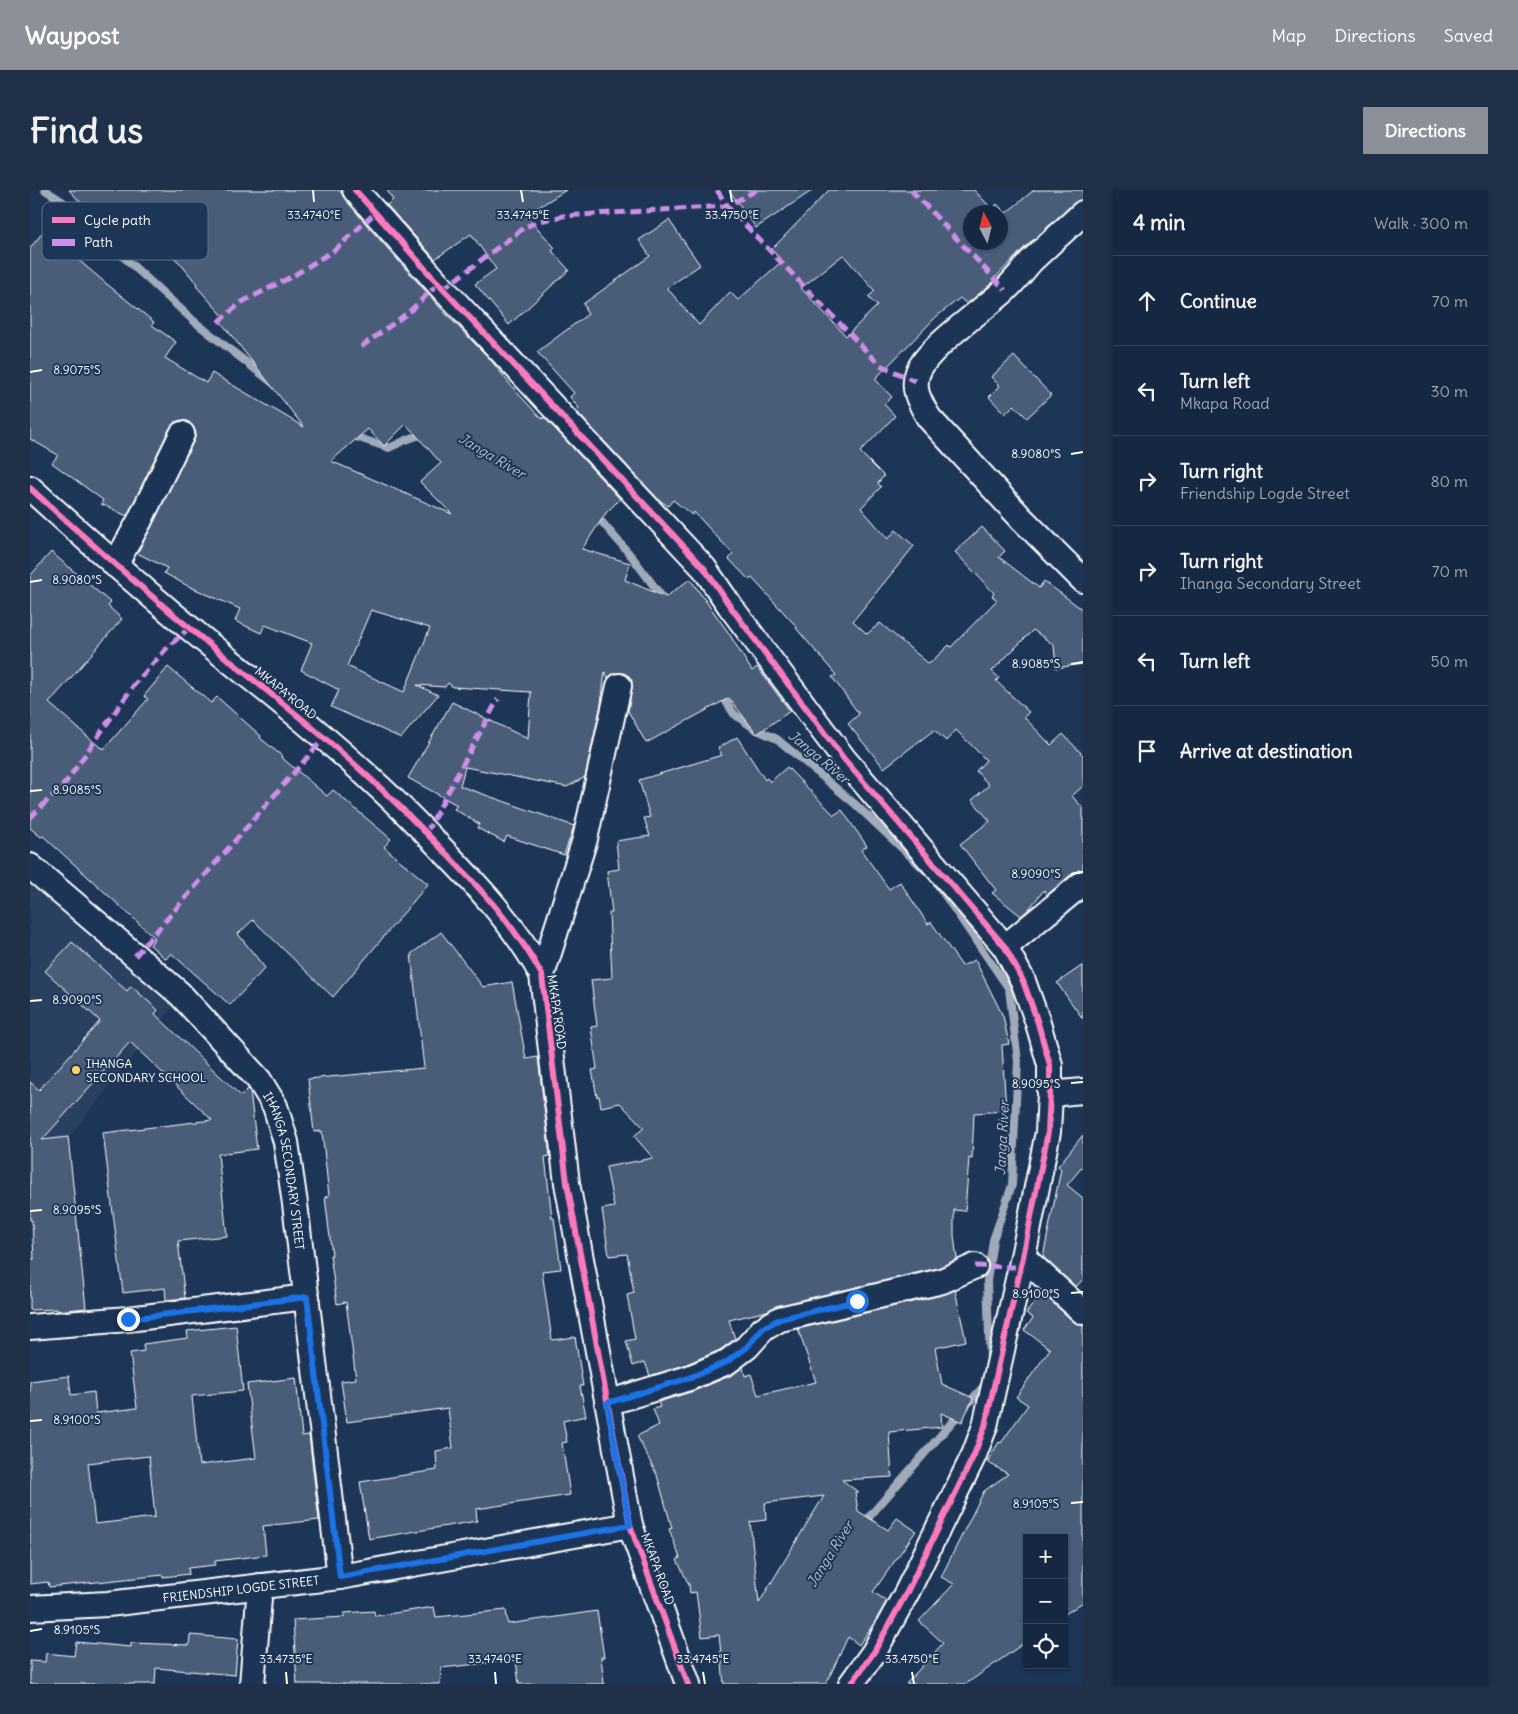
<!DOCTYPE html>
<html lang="en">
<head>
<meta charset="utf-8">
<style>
	:root { --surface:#162841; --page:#1f3048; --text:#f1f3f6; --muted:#9ea6b1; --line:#35445a; --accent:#8c9099 }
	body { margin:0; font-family:Delius,sans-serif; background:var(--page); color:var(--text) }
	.controls { position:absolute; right:15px; bottom:15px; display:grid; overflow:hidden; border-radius:0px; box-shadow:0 1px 4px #0004 }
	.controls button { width:45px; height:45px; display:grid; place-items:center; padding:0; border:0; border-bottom:1px solid var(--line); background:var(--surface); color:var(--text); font:25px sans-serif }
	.compass { position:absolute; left:933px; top:15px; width:45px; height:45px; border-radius:50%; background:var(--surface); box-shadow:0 1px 4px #0004; rotate:353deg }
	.stop { position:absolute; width:15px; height:15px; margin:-11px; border:4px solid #1a73e8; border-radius:50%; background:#fff }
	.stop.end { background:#1a73e8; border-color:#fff; box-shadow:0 1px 5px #0008 }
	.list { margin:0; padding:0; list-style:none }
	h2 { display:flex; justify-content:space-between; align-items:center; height:65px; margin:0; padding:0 20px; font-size:21px }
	h2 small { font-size:16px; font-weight:400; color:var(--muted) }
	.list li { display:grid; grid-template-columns:32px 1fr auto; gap:15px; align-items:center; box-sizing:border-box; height:90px; padding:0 20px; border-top:1px solid var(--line) }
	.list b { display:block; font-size:19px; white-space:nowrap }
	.list p { margin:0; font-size:16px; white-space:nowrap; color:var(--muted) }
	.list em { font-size:16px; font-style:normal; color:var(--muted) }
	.icon { flex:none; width:28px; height:28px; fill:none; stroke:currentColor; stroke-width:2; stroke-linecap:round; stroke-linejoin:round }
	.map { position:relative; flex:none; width:1053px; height:1494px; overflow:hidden; border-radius:0px }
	header { display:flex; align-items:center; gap:30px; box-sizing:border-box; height:70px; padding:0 25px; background:var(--accent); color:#fff }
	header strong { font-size:24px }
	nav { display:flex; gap:28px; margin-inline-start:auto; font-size:18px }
	.intro { display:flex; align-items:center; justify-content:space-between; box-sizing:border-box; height:120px; padding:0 30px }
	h1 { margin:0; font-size:35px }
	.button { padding:12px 22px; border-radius:0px; background:var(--accent); color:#fff; font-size:18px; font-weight:700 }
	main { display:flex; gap:30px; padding:0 30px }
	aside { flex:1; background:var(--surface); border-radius:0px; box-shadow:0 1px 4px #0004 }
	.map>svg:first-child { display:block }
	.built { fill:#2a4161 }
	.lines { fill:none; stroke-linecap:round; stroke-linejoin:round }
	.stream { stroke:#a0aab8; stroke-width:8 }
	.building { fill:#4a5d79; stroke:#fff; fill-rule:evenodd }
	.street-casing { stroke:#fff; stroke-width:28 }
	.street { stroke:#1d3557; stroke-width:24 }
	.quiet { stroke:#ce8fe9; stroke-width:5; stroke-dasharray:10 5; stroke-linecap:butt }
	.cycleway-casing { stroke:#1d3557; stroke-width:9 }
	.cycleway { stroke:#fd7abc; stroke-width:6 }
	.route { stroke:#1a73e8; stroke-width:6 }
	.ticks { fill:none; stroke:#fff; stroke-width:2 }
	.poi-dot { fill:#ffd166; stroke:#1d3557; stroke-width:2 }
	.labels { text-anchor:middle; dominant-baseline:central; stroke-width:4; stroke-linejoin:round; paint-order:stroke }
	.street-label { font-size:12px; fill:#fff; stroke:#1d3557 }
	.poi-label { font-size:12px; fill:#fff; stroke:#1d3557; text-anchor:start }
	.water-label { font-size:14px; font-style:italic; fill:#b8c0ca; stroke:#1d3557 }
	.key { fill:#1d3557; stroke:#617289; stroke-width:1 }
	.key-label { font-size:14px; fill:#fff }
	.ticks-label { font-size:12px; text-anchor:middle; fill:#fff; stroke:#1d3557; stroke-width:4; stroke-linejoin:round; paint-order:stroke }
</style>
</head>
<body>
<header>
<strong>Waypost</strong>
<nav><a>Map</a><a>Directions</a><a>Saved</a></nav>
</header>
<div class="intro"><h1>Find us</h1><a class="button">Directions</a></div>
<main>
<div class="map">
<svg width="1053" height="1494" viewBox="0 0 1053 1494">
	<rect width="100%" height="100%" fill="#1d3557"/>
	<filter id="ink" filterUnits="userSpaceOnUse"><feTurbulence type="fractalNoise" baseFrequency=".02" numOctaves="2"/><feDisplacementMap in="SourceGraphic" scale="10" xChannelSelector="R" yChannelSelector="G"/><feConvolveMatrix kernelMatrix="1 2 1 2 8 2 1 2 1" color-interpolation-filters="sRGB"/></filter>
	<g filter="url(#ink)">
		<path class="built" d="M0,691L147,812L38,948L0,949Z"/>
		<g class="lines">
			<g class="stream">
				<path d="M15,0L32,11L165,132L244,194"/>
				<path d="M320,245L359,258L376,250L395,243"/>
				<path d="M565,324L603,368L635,411"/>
				<path d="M690,502L704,524L725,539L747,549L825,614L895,680"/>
				<path d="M907,694L979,799L988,871L982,995L963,1050L957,1091L960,1173"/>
				<path d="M832,1335L958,1191"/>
			</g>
		</g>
		<g class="building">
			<path d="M39,0H309L335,33L415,123L459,168L483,198L507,224L513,229L514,227L590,309L576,323L552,359L600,373L595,390L636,407L660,389L698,442L722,481L727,477L760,521L727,544L699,508L616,553L598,521L602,499V491L599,486L592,483H584L578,488L575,482L571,514L555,587L537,597L435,577L430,596L544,636L534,665L477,646L474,652L447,638L449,634L424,619L427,615L378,588L422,512L498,549L501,502L423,497L418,493L415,497L387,495L408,505L371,548L301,517L309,500L271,480L282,453L235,435L231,443L205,431L210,419L156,395L134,383L137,378L107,363L164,250L166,243L163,236L158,231L151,230L145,232L140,238L97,326L71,314L73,310L22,273L28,265L0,249V58L14,41L78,95L124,132L122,135L146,152L135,168L176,193L182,183L274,237L190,131L195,128L166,96L167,94L149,72L116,43L110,51L79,18L67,30ZM376,234L411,273L390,292L422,324L301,271L338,239L354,256ZM341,420L400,438L374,502L317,476Z"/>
			<path d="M357,0H536L496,25L525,58L522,61L539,80L479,135L445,94L466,79L441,44L405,69L357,15L363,10Z"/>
			<path d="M699,0H783L726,38Z"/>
			<path d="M799,0H944L962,19L967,14L976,23L1004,0H1053V10L1044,13L1001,52V51L961,92V94L937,114L930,108L906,127L845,189L862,207L854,214L865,226L830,262L854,286L848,293L851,297L831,318L858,349L866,340L884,356L823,431L837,444L850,433L899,474L919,455L921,457L967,410L962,406L964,403L925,362L952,337L975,361L969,367L1009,398L1014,391L1053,420V474L1026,478L1024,455L1003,440L962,481L969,488L966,491L999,522L994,527L1021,555L1033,544L1053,565V596L1042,606L1053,618V680L1044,682L1017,705L1014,700L998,720L991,726L962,703L966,700L930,654L960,631L942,610L959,595L946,581L956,570L926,540L916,551L904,540L854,578L818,534L829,524L802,487L806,485L766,438L767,437L722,388L719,390L699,369L703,364L664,322L662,325L643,310L638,316L628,309L546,221L549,218L540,207L544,203L507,162L558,124L555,120L556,118L553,114L620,66L609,50L639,30L670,75L637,98L669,135L700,102L708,110L751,72L742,59ZM940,22H970V52H940ZM813,65L845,101L838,107L847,116L816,146L771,98Z"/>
			<path d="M984,166L1021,205L997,228L984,215L975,224L959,207L970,196L961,187Z"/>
			<path d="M21,362L81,413L78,416L92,429L19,513L71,558L72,557L74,559L118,509L114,506L138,477L181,513L187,507L231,546L230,548L252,566L251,567L297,606L303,600L361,649L354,657L398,694L303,807L223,730L208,744L235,778L200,815L141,763L136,769L120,755L125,748L13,646L11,647L0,638V386Z"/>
			<path d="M707,547L735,590L737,588L740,592L757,577L804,625L812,620L837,656L831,660L859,699L870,692L898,734L901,732L932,776L945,770L973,826L979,854L972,855L976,921L944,923L942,969L939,968L935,1021L924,1020V1046L927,1069L908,1078L747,1116L737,1121L699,1130L705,1149L690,1160L654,1175L620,1186L615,1172L603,1176L596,1151L605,1149L597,1105L604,1103L597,1064L579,1066L572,1019L584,1017L576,977L623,968L604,946L614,938L590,913L571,917L569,906L567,907L562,880L567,879L561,837L567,836L561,790L582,788L579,723H582L577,681L589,679L586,651L620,646L614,628L620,627L609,590L692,565L688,558Z"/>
			<path d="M411,742L453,797L482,792L496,869L508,867L520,966L515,967L522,1028H524L531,1079L512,1081L522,1150L545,1147L553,1196H550L556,1226L533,1231L537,1252L532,1253L540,1305L446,1319L447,1331L339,1349L330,1292L407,1280L406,1261L423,1258L418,1218L317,1232L311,1191L326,1189L316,1112L307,1114L300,1065H302L295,1007L299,1006L292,941L284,942L278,889L394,878L381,764Z"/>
			<path d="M42,752L97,801L101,796L128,820L125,824L211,906L218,899L220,901L227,959L188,964L197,1046L148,1051L155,1108L136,1110L135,1098L93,1103L73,943L182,930L100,852L12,950L38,947L56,1118L27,1121V1119L0,1120V1069H4L2,1030H0V892L9,900L70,831L15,781Z"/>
			<path d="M1053,775V829L1027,793Z"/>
			<path d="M1053,945V976L1037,995L1053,1008V1089L1046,1097L1013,1067L1031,979L1028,976Z"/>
			<path d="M925,1100L936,1151L905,1158L912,1194L943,1208L932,1232L911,1223L912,1237L859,1242L862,1287L812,1290L828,1302H825L828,1321L858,1340L867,1328L886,1341L843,1402L857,1411L846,1430L829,1455L818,1447L796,1494H694L689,1445L672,1447L666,1402L660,1403L659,1395L647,1370L650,1368L639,1339L642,1338L627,1285L607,1246L629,1235L623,1219L630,1217L628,1212L664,1201L702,1185L713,1177L715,1186L721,1184L728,1205L786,1192L768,1139L915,1104ZM794,1306L776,1335L729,1413L720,1332L736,1330L735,1313Z"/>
			<path d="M1009,1100L1044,1132L1053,1135V1412L1034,1425V1348H997V1451L936,1494H876L913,1453L889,1431L924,1394L911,1387L954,1301L978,1284L957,1272L969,1252L971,1253L998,1215L986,1207L1020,1159L994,1140L1003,1128L996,1123L1008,1108L1005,1105Z"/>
			<path d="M206,1136L213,1201L162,1206L169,1275L226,1268L217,1194L266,1188L272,1246L279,1245L289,1330L233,1336L236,1365L185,1371V1375L158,1378L159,1384L133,1387V1385L19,1397L18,1392L0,1394V1191L39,1186L41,1205L64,1202L66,1223L107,1218L100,1163L114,1161L113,1154L158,1148L157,1141ZM119,1266L125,1327L65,1334L58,1273Z"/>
			<path d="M404,1417L406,1427L476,1420L478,1434L567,1421L574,1467H571L574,1494H489L486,1470L411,1478L410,1494H267L263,1430L314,1427V1423L344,1421L345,1426Z"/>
			<path d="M160,1445L208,1449L205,1485L126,1478L125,1494H0V1471L15,1472L16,1463L44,1466L46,1452L101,1457V1453L159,1455Z"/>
		</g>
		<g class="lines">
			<defs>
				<g id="street">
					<path d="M325,0L413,99L674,378L700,416L814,569L975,757L993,791L1007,830L1020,875V904L1018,942L993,1067L955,1236L944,1265L877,1402L844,1462L821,1494"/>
					<path d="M1053,23C1036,39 1019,54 1002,70C993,80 984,92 974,101C953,120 897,158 888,182C881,200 891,214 899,228L991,328L1053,390"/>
					<path d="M0,298C57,350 114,401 174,450C232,497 292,543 347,595C367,613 385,632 404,651C445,693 484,733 512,785L537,993L600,1335L658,1494"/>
					<path d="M85,375L109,332L152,244"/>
					<path id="s1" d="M0,676L150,804L229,890L245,916L256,952L265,1014L310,1387"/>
					<path d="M975,757L1053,693"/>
					<path d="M512,785L555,649L589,496"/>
					<path d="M1020,904L1053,901"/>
					<path d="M993,1067L1053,1122"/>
					<path d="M0,1137L98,1129L277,1107"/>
					<path d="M577,1213L659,1188L697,1172L717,1157L733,1139L750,1129L912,1091L945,1076"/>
					<path id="s2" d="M0,1418L78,1414L310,1387L600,1335"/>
					<path d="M222,1494L230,1396"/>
				</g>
			</defs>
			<use href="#street" class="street-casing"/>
			<use href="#street" class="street"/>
			<g class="quiet">
				<path d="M687,0L697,16L840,165L850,175L885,191"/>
				<path d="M881,0L975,100"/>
				<path d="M413,99L495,37L510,31L533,26L697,16L727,0"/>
				<path d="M188,132L212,112L263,86L306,59L345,23"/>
				<path d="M331,157L379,122L408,94"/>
				<path d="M0,628L36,592L104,495L135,460L159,438"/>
				<path d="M396,643L468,509"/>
				<path d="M105,766L294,548"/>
				<path d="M945,1076L990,1077"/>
			</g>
			<defs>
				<g id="cycleway">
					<path d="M325,0L413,99L674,378L700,416L814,569L975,757L993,791L1007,830L1020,875V904L1018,942L993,1067L955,1236L944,1265L877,1402L844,1462L821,1494"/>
					<path d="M0,298C57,350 114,401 174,450C232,497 292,543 347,595C367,613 385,632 404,651C445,693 484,733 512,785L537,993L600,1335L658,1494"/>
				</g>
			</defs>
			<use href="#cycleway" class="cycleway-casing"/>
			<use href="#cycleway" class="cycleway"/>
		</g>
	</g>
	<g class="lines" filter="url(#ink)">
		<path class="route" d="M98,1129L277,1107L310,1387L600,1335L577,1213L659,1188L697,1172L717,1157L733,1138L750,1129L827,1111"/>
	</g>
	<path class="ticks" d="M283,0L284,12M491,0L493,12M700,0L702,12M0,182L12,180M1041,264L1053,262M0,392L12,390M1041,474L1053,472M0,601L12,600M1041,684L1053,682M0,811L12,810M1041,893L1053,892M0,1021L12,1020M1041,1103L1053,1102M0,1231L12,1230M1041,1313L1053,1312M0,1441L12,1439M256,1482L257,1494M465,1482L466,1494M673,1482L675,1494M882,1482L884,1494"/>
	<circle class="poi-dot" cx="46" cy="880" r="5"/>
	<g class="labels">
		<g class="street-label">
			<text transform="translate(256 503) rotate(39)">MKAPA ROAD</text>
			<text transform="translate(527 822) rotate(82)">MKAPA ROAD</text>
			<text stroke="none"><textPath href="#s1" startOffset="410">IHANGA SECONDARY STREET</textPath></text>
			<text transform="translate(628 1379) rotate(70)">MKAPA ROAD</text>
			<text stroke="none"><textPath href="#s2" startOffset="212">FRIENDSHIP LOGDE STREET</textPath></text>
		</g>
		<g class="poi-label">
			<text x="56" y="873">IHANGA<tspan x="56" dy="14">SECONDARY SCHOOL</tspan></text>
		</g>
		<g class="water-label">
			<text transform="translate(462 266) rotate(31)">Janga River</text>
			<text transform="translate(789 567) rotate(40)">Janga River</text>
			<text transform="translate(972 948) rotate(-87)">Janga River</text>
			<text transform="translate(800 1364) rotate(-58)">Janga River</text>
		</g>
	</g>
	<rect x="12" y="12" width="166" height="58" rx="8" class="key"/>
	<rect x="22" y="27" width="23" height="6" fill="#fd7abc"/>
	<rect x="22" y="49" width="23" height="7" fill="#ce8fe9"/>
	<g class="key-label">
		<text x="54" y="35">Cycle path</text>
		<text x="54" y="57">Path</text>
	</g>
	<g class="ticks-label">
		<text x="284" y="29">33.4740°E</text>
		<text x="493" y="29">33.4745°E</text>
		<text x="702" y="29">33.4750°E</text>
		<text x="47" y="184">8.9075°S</text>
		<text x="1006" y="268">8.9080°S</text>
		<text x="47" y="394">8.9080°S</text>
		<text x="1006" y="478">8.9085°S</text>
		<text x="47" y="604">8.9085°S</text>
		<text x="1006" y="688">8.9090°S</text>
		<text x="47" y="814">8.9090°S</text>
		<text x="1006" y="898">8.9095°S</text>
		<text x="47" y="1024">8.9095°S</text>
		<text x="1006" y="1108">8.9100°S</text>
		<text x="47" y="1234">8.9100°S</text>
		<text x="1006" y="1318">8.9105°S</text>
		<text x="47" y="1444">8.9105°S</text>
		<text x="256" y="1473">33.4735°E</text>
		<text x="465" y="1473">33.4740°E</text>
		<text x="673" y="1473">33.4745°E</text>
		<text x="882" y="1473">33.4750°E</text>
	</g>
</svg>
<div class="controls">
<button>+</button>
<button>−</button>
<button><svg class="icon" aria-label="locate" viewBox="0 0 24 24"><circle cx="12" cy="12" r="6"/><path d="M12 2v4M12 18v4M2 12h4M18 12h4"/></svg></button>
</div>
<svg class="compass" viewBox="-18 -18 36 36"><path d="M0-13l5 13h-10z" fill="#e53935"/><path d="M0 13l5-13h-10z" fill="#9ea6b1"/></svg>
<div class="stop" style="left:827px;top:1111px"></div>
<div class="stop end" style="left:98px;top:1129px"></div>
</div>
<aside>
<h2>4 min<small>Walk · 300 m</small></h2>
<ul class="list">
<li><svg class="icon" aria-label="ahead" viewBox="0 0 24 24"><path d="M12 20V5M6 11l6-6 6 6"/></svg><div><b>Continue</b></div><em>70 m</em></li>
<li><svg class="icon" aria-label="left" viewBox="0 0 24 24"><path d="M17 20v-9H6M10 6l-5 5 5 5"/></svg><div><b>Turn left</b><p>Mkapa Road</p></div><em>30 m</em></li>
<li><svg class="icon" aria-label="right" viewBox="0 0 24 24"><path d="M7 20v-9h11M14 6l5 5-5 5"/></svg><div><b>Turn right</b><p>Friendship Logde Street</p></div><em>80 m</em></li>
<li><svg class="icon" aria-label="right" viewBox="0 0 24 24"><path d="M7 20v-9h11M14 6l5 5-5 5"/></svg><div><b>Turn right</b><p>Ihanga Secondary Street</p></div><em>70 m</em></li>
<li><svg class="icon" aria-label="left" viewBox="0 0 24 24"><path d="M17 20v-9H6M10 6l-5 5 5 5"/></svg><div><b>Turn left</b></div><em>50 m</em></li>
<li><svg class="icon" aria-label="arrive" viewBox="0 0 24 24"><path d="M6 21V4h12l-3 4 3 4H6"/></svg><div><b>Arrive at destination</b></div></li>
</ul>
</aside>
</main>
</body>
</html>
